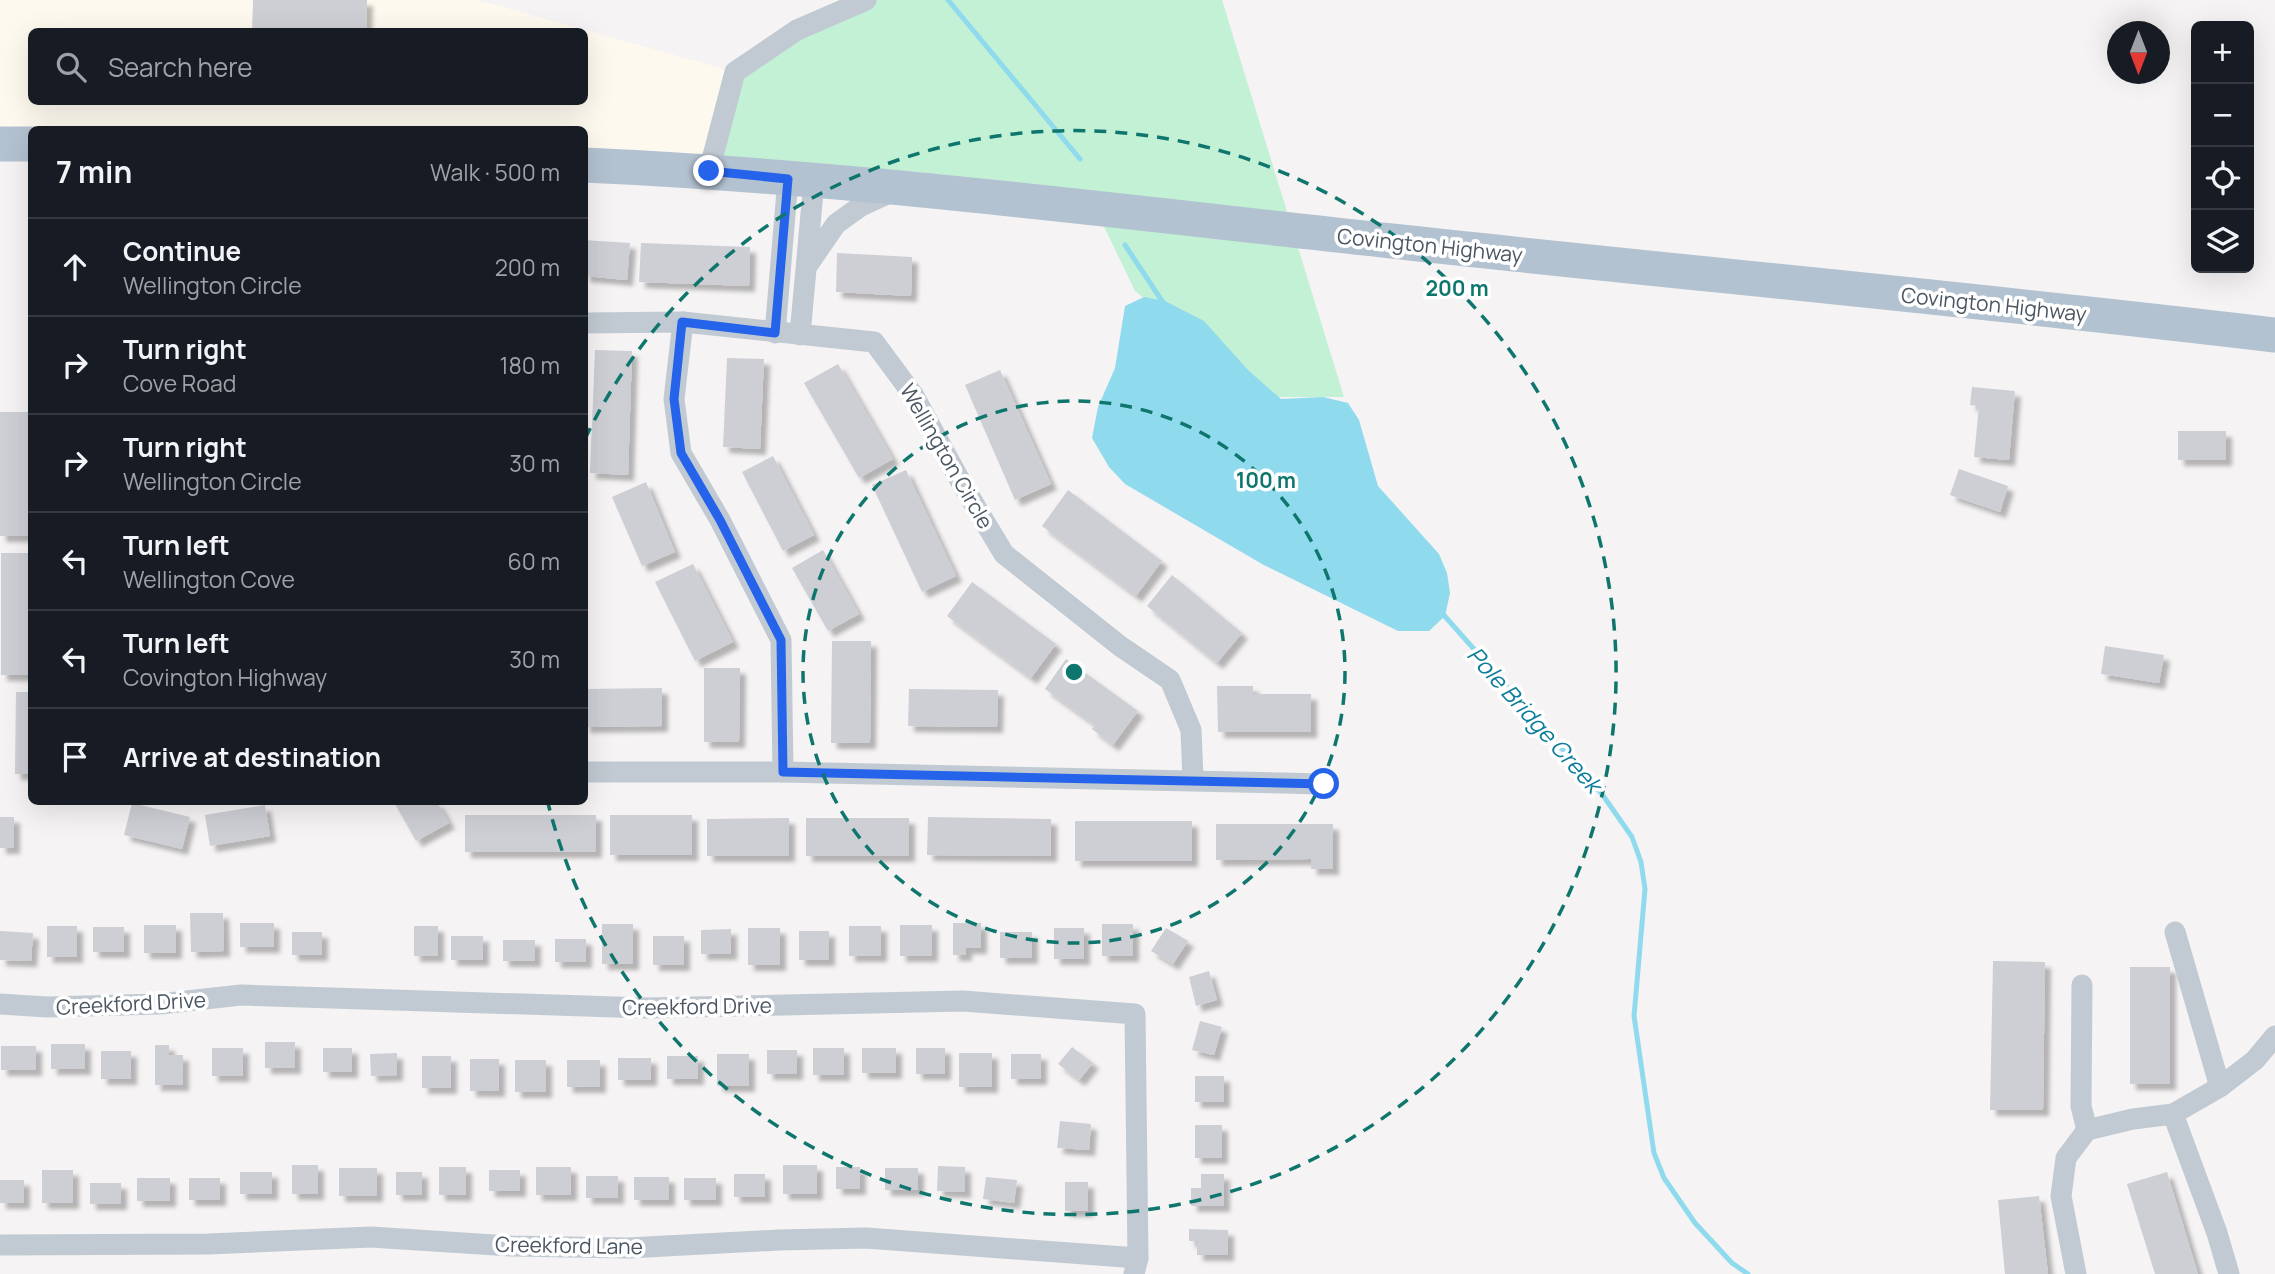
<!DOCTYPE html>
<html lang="en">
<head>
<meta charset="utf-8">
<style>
	:root { --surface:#171b24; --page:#20242c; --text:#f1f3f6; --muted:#9ea1a6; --line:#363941 }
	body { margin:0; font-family:Manrope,sans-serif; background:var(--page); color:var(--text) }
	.controls { position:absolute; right:21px; top:21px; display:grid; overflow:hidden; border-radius:10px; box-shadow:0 7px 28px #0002 }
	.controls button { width:63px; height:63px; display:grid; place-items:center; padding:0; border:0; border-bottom:2px solid var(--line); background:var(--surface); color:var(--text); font:35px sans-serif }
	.compass { position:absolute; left:2107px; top:21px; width:63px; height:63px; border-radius:50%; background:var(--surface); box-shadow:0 7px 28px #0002; rotate:180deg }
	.stop { position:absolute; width:21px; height:21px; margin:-16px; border:5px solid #2563eb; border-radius:50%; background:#fff }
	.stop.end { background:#2563eb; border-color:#fff; box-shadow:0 2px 7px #0008 }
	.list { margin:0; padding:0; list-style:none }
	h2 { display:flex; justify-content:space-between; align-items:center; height:91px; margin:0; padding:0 28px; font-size:30px }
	h2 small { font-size:23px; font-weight:400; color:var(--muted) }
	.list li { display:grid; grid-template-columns:46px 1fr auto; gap:21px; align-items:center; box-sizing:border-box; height:98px; padding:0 28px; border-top:2px solid var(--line) }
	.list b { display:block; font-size:26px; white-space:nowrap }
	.list p { margin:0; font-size:23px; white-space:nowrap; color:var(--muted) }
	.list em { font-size:23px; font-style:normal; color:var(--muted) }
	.icon { flex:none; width:38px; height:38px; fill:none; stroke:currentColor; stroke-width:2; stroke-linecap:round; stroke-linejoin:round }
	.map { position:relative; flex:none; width:2275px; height:1274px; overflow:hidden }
	.search { position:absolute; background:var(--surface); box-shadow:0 7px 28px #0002; left:28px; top:28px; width:560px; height:77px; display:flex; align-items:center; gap:18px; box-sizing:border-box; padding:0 24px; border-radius:10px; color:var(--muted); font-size:26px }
	.panel { position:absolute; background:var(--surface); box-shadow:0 7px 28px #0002; left:28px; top:126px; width:560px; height:679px; border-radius:10px }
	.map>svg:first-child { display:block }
	.commercial { fill:#fdf9ef; fill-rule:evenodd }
	.green { fill:#c3f1d5 }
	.water { fill:#90daee }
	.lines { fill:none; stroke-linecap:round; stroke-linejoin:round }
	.stream { stroke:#90daee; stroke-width:5 }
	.building { fill:#cdcfd5; filter:url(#shadow) }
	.street { stroke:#c1cad2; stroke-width:21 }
	.primary { stroke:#b3c2d1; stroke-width:35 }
	.route { stroke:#2563eb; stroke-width:9 }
	.ring { fill:none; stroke:#0f766e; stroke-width:3.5; stroke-dasharray:12 9 }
	.labels { text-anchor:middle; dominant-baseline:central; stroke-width:7; stroke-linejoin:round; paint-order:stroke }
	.street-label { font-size:21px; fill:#4a5661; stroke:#fff }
	.water-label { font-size:23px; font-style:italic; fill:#0c7c9b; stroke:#fff }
	.centre { fill:#0f766e; stroke:#fff; stroke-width:3.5 }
	.ring-label { font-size:21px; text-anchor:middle; font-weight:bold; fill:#0f766e; stroke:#fff; stroke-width:7; stroke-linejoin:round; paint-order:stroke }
</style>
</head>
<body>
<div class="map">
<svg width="2275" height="1274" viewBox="0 0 2275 1274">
	<defs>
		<filter id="shadow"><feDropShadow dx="6" dy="6" stdDeviation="2" flood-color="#0004"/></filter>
	</defs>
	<rect width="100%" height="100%" fill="#f5f3f3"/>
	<path class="commercial" d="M0,0H478L735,72L714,155L585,156L584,130H32L0,144ZM32,32H584V102H32Z"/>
	<path class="green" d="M872,0H1222L1344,397H1267L1135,291L1097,212L714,155L735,72Z"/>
	<path class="water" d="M1144,297L1165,301L1204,321L1249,371L1281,399L1323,397L1348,403L1359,420L1378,486L1439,554L1447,573L1450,593L1445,616L1429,631H1398L1262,564L1125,484L1109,467L1092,438L1098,407L1115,368L1125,306Z"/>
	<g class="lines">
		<g class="stream">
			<path d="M948,0L1080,159"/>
			<path d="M1125,245L1164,304"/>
			<path d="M1442,613L1602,794L1632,837L1641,862L1645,889L1634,1016L1654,1153L1664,1178L1695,1223L1732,1263L1748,1274"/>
		</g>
	</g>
	<g class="building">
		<path d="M253,0H367L366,32H252Z"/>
		<path d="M584,240L630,243L627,280L584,276Z"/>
		<path d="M641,243L750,247L749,286L639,282Z"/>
		<path d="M837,253L912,257L911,296L836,292Z"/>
		<path d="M595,350L632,351L628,475L590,473Z"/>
		<path d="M727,358L764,359L760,449L723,447Z"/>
		<path d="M838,364L893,459L859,478L804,383Z"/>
		<path d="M1000,370L1051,484L1015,500L965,385Z"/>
		<path d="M1972,387L2015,391L2009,460L1974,457L1979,406L1970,405Z"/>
		<rect x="0" y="412" width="32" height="124"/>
		<rect x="2178" y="431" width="48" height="29"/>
		<path d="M773,456L814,535L783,551L742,472Z"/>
		<path d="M1959,469L2008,486L2000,512L1950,495Z"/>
		<path d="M906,470L956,576L922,592L872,485Z"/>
		<path d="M646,482L675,552L642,566L612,497Z"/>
		<path d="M1068,490L1162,561L1136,596L1042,526Z"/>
		<path d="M823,550L859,614L828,631L792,568Z"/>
		<rect x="1" y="553" width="31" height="122"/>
		<path d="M693,564L733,642L695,661L655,582Z"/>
		<path d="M1172,575L1242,633L1217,663L1147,606Z"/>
		<path d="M972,582L1056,644L1031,678L947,616Z"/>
		<path d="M832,641H871L870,743H831Z"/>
		<path d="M2105,646L2164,655L2159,683L2101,674Z"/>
		<path d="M1066,659L1138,711L1113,745L1092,729L1095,725L1045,689Z"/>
		<path d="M704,668H740L739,742H704Z"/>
		<path d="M1217,686H1253V694H1311V732H1218Z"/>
		<path d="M662,688V726L584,727V689Z"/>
		<path d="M909,689L998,690L997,727L908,726Z"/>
		<path d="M16,692H32V774H15Z"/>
		<path d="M394,802H437L449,823L416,841Z"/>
		<path d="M132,803L190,817L182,849L124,835Z"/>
		<path d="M265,805L270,836L210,846L205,815Z"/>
		<rect x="465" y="815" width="131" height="37"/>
		<rect x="610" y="815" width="82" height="40"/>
		<rect x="0" y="817" width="14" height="31"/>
		<path d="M928,817L1051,819V856L927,855Z"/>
		<path d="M789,818V856H707V819Z"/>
		<rect x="806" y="818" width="103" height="38"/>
		<rect x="1075" y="821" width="117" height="40"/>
		<path d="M1216,824H1333V869H1311V859L1216,860Z"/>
		<path d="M190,913H223L224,951L191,952Z"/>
		<rect x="240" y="923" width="34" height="24"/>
		<path d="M953,923H981V948H966V955H953Z"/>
		<rect x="602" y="924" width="31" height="40"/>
		<rect x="1102" y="924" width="31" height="32"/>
		<rect x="144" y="925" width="32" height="28"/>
		<rect x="900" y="925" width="32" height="31"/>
		<rect x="47" y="926" width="30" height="31"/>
		<rect x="414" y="926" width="24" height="30"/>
		<rect x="849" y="926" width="32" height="30"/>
		<rect x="93" y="927" width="31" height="25"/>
		<rect x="748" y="928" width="32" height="37"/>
		<rect x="1054" y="928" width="30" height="31"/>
		<path d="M1166,928L1188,941L1173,964L1151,951Z"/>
		<path d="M731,929V954H701V930Z"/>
		<path d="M0,931L33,933L31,961L0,960Z"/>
		<rect x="799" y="931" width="30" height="29"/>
		<rect x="292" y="932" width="30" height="23"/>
		<rect x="1000" y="932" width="32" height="26"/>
		<rect x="451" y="936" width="32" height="24"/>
		<rect x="653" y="936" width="31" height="29"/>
		<rect x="555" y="939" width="31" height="23"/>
		<rect x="503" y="940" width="32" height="21"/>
		<path d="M1993,961L2045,962L2043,1110H1990Z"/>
		<rect x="2130" y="967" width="40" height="117"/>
		<path d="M1209,971L1217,1000L1196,1006L1189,977Z"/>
		<path d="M1200,1021L1222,1027L1214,1055L1192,1050Z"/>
		<rect x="265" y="1042" width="30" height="26"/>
		<rect x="51" y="1044" width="34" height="25"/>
		<path d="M155,1045H169V1055H183V1085H155Z"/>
		<rect x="1" y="1046" width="35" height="24"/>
		<path d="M1072,1047L1093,1063L1079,1080L1058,1064Z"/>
		<rect x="212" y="1048" width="31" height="28"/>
		<rect x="323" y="1048" width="29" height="24"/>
		<rect x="813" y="1048" width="31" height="27"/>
		<rect x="862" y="1048" width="34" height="25"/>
		<rect x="916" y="1048" width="29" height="26"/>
		<rect x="767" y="1050" width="30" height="24"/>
		<rect x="101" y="1051" width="30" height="28"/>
		<path d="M397,1053V1075L371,1076L370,1054Z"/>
		<rect x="959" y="1053" width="33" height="34"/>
		<rect x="717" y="1054" width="32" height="32"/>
		<rect x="1011" y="1054" width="30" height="25"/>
		<rect x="422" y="1056" width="29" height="32"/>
		<rect x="667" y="1056" width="31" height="23"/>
		<rect x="618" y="1058" width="33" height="22"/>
		<rect x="470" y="1059" width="29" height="32"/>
		<rect x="515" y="1060" width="31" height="32"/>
		<rect x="567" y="1060" width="33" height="27"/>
		<rect x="1195" y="1076" width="29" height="26"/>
		<path d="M1060,1121L1091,1124L1089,1150L1057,1148Z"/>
		<rect x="1195" y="1125" width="27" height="33"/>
		<rect x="292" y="1165" width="26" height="29"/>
		<rect x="783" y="1165" width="34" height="29"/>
		<path d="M938,1166L965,1167V1192L937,1191Z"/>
		<rect x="439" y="1167" width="27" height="28"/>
		<rect x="536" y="1167" width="35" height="28"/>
		<rect x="836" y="1167" width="24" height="22"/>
		<rect x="339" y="1168" width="38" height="28"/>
		<rect x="885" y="1168" width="33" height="22"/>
		<rect x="42" y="1170" width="31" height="33"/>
		<rect x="489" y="1170" width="31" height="21"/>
		<rect x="240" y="1172" width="32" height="22"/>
		<rect x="396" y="1172" width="26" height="23"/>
		<path d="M2167,1172L2198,1274H2155L2127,1184Z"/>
		<rect x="734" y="1174" width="31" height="23"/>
		<path d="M1201,1174H1224V1206H1191V1188H1201Z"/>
		<rect x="586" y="1176" width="32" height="22"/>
		<rect x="634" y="1177" width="35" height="23"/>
		<path d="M986,1177L1017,1180L1014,1203L983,1199Z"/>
		<rect x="137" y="1178" width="33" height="23"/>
		<rect x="189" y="1178" width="31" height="22"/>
		<rect x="684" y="1178" width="32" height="22"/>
		<rect x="0" y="1180" width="24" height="23"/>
		<rect x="1065" y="1182" width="23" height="29"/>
		<rect x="90" y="1183" width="31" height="21"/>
		<path d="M2039,1196L2048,1274H2005L1998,1200Z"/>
		<path d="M1189,1229L1228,1230V1255H1197V1241H1189Z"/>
	</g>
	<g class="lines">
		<g class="street">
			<path d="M709,171L735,72L797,30L866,0"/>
			<path d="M807,266L836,224L861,206L894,191"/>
			<path d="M683,322L674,399L681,453L720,520L781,640L783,772"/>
			<path d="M584,323L683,322L874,342L914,396L962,484L1004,554L1120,646L1170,680L1191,730L1193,779"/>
			<path d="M775,333L788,179"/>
			<path d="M800,335L814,181"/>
			<path d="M584,772H783L1324,784"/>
			<path d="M2175,932L2220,1087"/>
			<path d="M2082,985L2081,1106L2087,1130"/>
			<path d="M0,1004L47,1007L160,1004L241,995L646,1008L963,1001L1135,1014L1138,1258L1134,1274"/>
			<path d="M2173,1114L2217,1233L2229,1274"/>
			<path d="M0,1245L208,1244L371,1237L511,1246L628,1248L779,1240L866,1238L1138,1258"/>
			<path d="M2076,1274L2061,1196L2066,1158L2087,1130L2133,1119L2173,1114L2220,1087L2255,1060L2275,1036"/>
		</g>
		<g class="primary">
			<path d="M0,144H32"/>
			<path d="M584,165C854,177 1123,212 1392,241C1686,273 1981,300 2275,335"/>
		</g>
	</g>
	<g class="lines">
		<path class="route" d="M709,171L788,179L775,333L682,322L674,399L681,453L720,520L781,640L783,772L1324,784"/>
	</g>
	<g class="ring">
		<circle cx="1074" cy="672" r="271"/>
		<path d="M585 439A542 542 0 1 1 548 803"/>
	</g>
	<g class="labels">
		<g class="street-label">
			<text transform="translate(1430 245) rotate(6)">Covington Highway</text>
			<text transform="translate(1994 304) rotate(6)">Covington Highway</text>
			<text transform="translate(947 456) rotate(60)">Wellington Circle</text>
			<text transform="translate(131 1003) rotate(-3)">Creekford Drive</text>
			<text transform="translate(697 1006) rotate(-1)">Creekford Drive</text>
			<text transform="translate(569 1245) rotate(1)">Creekford Lane</text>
		</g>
		<g class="water-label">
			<text transform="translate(1535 719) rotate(48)">Pole Bridge Creek</text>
		</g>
	</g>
	<circle cx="1074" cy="672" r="10" class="centre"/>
	<g class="ring-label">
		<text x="1457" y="296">200 m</text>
		<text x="1266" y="488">100 m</text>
	</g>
</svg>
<div class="controls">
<button>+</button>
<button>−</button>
<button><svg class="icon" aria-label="locate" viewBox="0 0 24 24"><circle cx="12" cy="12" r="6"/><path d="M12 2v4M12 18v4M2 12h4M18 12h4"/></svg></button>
<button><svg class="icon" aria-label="layers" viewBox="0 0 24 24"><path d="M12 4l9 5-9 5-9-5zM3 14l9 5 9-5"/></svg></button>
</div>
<svg class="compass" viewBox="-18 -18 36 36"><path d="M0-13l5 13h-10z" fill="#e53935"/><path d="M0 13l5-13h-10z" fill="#9ea1a6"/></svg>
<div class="stop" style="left:1324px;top:784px"></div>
<div class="stop end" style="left:709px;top:171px"></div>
<div class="search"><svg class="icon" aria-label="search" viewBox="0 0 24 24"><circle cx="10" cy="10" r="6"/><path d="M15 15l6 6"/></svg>Search here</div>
<section class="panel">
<h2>7 min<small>Walk · 500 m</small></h2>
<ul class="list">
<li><svg class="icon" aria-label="ahead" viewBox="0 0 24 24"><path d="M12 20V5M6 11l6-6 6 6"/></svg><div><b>Continue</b><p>Wellington Circle</p></div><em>200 m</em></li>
<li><svg class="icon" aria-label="right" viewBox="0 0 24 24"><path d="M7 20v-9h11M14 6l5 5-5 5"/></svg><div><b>Turn right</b><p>Cove Road</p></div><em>180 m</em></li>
<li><svg class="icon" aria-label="right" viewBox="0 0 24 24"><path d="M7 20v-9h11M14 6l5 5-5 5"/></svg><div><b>Turn right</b><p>Wellington Circle</p></div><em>30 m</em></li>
<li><svg class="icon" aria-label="left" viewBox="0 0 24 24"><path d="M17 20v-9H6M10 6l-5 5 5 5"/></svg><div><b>Turn left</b><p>Wellington Cove</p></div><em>60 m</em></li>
<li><svg class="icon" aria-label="left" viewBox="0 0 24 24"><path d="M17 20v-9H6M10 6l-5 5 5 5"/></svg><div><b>Turn left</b><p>Covington Highway</p></div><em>30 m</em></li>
<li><svg class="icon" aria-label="arrive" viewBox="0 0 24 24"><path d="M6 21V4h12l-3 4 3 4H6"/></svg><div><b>Arrive at destination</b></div></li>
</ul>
</section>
</div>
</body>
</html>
